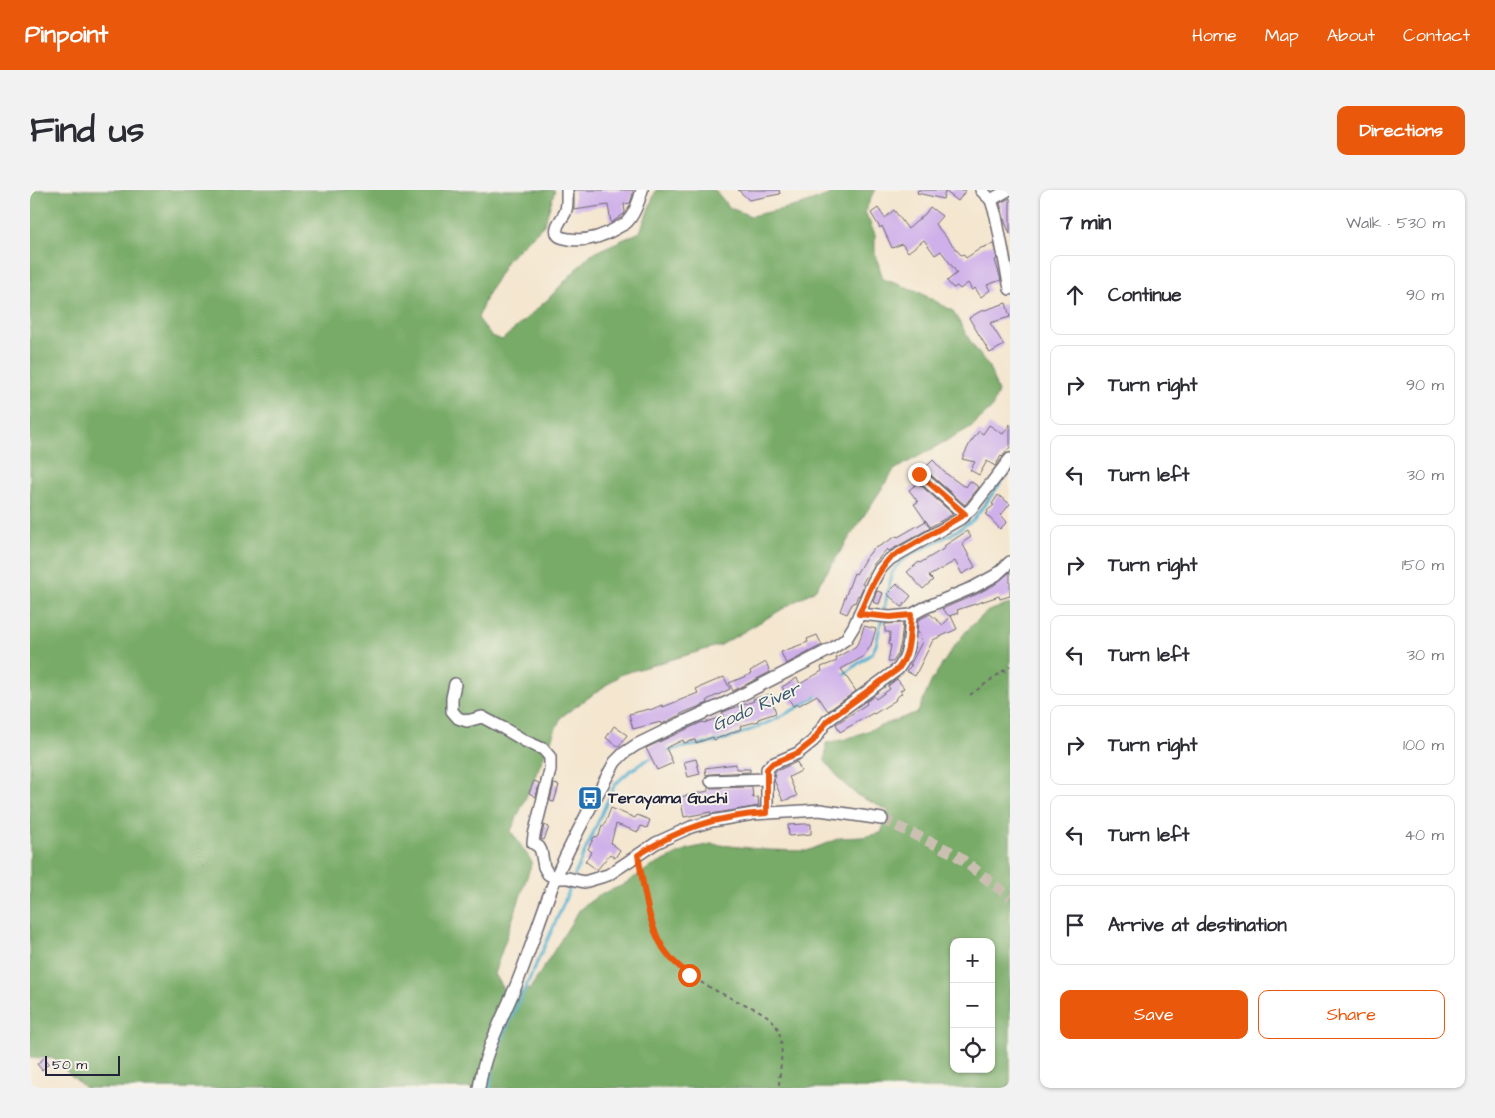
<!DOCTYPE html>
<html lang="en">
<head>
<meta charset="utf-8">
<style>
	:root { --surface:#fff; --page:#f2f2f3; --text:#2b2b33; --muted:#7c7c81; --line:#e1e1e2; --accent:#ea580c }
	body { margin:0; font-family:"Architects Daughter",sans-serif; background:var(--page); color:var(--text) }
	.controls { position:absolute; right:15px; bottom:15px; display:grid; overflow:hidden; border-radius:10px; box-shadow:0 1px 4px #0004 }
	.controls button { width:45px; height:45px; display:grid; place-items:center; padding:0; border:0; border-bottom:1px solid var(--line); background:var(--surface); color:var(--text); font:25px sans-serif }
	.scale { position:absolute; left:15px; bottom:12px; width:75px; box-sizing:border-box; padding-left:5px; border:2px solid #22223b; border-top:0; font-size:14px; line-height:18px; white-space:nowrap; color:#22223b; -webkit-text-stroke:4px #f7f3e8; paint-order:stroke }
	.stop { position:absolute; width:15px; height:15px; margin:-11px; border:4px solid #ea580c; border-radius:50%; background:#fff }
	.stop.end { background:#ea580c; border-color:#fff; box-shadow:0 1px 5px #0008 }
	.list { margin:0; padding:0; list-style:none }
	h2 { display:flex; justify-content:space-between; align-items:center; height:65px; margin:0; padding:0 20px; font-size:21px }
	h2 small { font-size:16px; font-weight:400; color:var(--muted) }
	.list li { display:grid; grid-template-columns:32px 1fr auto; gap:15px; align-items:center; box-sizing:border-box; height:80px; margin:0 10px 10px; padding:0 10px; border:1px solid var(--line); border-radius:10px }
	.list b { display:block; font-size:19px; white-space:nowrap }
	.list em { font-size:16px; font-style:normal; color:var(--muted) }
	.actions { display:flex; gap:10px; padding:15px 20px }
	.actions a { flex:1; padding:11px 0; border:1px solid var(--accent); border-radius:10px; text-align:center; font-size:18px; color:var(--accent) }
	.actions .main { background:var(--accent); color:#fff }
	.icon { flex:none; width:28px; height:28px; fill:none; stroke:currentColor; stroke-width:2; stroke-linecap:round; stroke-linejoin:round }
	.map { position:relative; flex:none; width:980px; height:898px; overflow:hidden; border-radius:10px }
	header { display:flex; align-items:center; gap:30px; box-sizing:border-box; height:70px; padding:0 25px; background:var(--accent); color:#fff }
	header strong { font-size:24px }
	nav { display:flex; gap:28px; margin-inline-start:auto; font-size:18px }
	.intro { display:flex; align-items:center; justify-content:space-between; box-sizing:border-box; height:120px; padding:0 30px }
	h1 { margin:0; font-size:35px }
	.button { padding:12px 22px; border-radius:10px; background:var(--accent); color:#fff; font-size:18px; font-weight:700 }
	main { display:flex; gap:30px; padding:0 30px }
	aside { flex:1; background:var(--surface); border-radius:10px; box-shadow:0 1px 4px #0004 }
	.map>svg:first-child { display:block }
	.forest { fill:#78ab67; stroke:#4d6651; fill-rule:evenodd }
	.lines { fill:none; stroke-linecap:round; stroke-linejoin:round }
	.stream { stroke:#54b0d2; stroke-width:3 }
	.building { fill:#cfb0ea }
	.minor-tunnel { stroke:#cabfb1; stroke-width:11; stroke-dasharray:11 5.5; stroke-linecap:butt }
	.minor-casing { stroke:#6c676f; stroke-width:14 }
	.path { stroke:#6c676f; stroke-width:2; stroke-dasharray:4 4; stroke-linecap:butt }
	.minor { stroke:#fff; stroke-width:11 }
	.route { stroke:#ea580c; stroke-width:6 }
	.labels { text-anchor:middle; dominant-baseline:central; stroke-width:4; stroke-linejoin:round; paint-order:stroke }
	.poi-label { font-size:16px; font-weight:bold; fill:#22223b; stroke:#f7f3e8; text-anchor:start }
	.water-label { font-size:18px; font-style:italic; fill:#345470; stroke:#f7f3e8 }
</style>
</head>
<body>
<header>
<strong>Pinpoint</strong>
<nav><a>Home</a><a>Map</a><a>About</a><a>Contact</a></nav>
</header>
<div class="intro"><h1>Find us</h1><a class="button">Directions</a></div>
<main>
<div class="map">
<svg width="980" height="898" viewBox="0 0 980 898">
	<rect width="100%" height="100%" fill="#f7f3e8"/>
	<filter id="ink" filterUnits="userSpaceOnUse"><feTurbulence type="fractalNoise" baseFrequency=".02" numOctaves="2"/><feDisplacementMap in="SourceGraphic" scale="10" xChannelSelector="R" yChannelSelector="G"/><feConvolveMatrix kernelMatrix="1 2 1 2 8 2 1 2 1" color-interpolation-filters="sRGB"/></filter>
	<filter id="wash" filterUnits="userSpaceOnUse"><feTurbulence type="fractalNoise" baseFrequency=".0096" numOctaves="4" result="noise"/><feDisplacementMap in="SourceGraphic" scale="20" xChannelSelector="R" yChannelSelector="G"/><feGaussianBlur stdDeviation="1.12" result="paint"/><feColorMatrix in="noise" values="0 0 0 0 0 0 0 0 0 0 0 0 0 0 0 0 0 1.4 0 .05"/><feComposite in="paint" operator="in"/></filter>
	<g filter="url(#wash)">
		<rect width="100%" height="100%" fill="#f4e6cf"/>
		<path class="forest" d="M0,0H525L514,35L478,69L456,107L448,128L461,146L472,150L518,109L561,64L610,42L626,0H685L700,18L721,26L771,15L798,5L807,0H846L842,5L835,22L845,44V63L853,89L887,101L923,121L942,154L959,177L968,202L962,218L941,237L864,280L785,400L691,455L592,484L531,527L481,641L502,672L464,784L477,806L500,799L550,719L569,705L591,696L619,678L658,659L681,654L739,660L777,661L810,648L832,647L851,643L859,621L827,605L812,592L795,571L796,553L816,549L888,522L902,490L923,458L938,439L958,421L980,414V898H55L22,868H0ZM924,752H961V879H924Z"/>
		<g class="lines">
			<g class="stream">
				<path d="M813,485L842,463L846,455L862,383L870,372L886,362L920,345L943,330L980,280"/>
				<path d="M634,563C652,555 671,556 690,551C722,541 763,523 790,503"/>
				<path d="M544,687L554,663L585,594L600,581L615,571L624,567"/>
				<path d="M460,898C461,865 479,834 492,805C509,768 527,731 542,693"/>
			</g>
		</g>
		<g id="blocks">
			<g class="building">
				<path d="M544,0H603V4L600,13L594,14L595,22L594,24L581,33L578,15L544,20Z"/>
				<path d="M708,0H749L750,4L719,10Z"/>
				<path d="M888,0H936L928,11L915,1L913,9L887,3Z"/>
				<path d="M980,8V44L975,32L970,13Z"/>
				<path d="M900,17L912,26L905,34L931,65L933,64L936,68L951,58L963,54L967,69L965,70L971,90L957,95L960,100L951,107L945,98L942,100L938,93L930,99L927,96L923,98L917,91L927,83L911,61L905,65L894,50L878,62L872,54L862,58L852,36L850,38L841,23L848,18L855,28L864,20L878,39L895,24Z"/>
				<path d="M976,113L980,127L960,133L974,155L960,163L939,128L949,122Z"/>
				<path d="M980,234V257L972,267L971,266L965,276L957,271L949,285L940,280L945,272L932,269L940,253L949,241L953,244L959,235L973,244Z"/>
				<path d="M903,270L914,282L933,296L934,295L936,297L940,291L949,297L935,315L894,279Z"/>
				<path d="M888,293L923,324L900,337L884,314L888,312L879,300Z"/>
				<path d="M968,305L980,314L971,325L977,332L970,339L956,324L958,323L957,321L964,315L962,314Z"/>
				<path d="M896,331L900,338L859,361L857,359L842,376L832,394L834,395L829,406L828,405L825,413L823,412L817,424L810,421L824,383L826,384L835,369L845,357L846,358L867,346L868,347Z"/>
				<path d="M937,341L941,347L932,353L945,377L932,384L925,371L899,386L903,390L893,399L877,382L889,372L890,373L915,358L914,356Z"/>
				<path d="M980,382V406L970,409L969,406L927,420L928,423L919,426L912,419L947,404L964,395Z"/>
				<path d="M867,394L881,406L872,417L857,404Z"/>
				<path d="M847,401L853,403L849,414L843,412Z"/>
				<path d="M900,424L913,435L921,426L927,439L903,450L885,486L876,481L882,475H880L892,452L889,443H887L888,430Z"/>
				<path d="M873,433L871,452L868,464L863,472H858L861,455H859L860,442H855V434Z"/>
				<path d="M834,436L846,439L841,455L833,467L811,479L826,501L798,521L787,505L768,516L767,514L763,516L752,497L767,488L770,494L792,481L791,477L807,471L806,468L825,457L830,450Z"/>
				<path d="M787,445L792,455L756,474L751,462L778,452L777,449Z"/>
				<path d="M736,472L740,482L703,501L699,493L721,484L720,481Z"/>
				<path d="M694,487L700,499L677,510L678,513L655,522L632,534L631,532L603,539L599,524L619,519L620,520L632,515L633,517L668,503L666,499Z"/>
				<path d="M867,489L874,498L870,501L872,503L865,509L866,510L844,524L843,523L810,542L806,534L837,514L836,512L844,506L846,509L860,499L858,496Z"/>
				<path d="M740,504L746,523L728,529L729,531L710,536L711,539L684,550L683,547L666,553L665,550L654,553L653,550L636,558L643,573L627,580L616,558L670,533L674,532V533L693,526L692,523L698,520L724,511L723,509Z"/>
				<path d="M584,536L597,545L589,557L576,548Z"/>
				<path d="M666,569L670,584L658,587L654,572Z"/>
				<path d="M767,572L771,581L759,587L767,606L753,611L744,590L746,586L744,582Z"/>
				<path d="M706,574V579H720V582L681,584L676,585L675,578Z"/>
				<path d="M504,591L509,593L506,607L499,603Z"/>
				<path d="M524,594L529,595L524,612L520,611Z"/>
				<path d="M722,597L723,608L728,607L729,616L681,624V622L654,627L650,607L678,601V598Z"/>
				<path d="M581,618L605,628L607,625L620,630L617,638L611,636L608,642L586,634L581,653L590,660L585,668L580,664L567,680L555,671L562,662L558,659L564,647L569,646L572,635L574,636Z"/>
				<path d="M774,634H781V644L759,646L758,635Z"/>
				<path d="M514,635L519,637L514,650L511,649Z"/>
				<path d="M14,868L19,873L12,880L7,874Z"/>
			</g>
		</g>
	</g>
	<g filter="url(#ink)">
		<use href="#blocks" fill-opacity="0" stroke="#6c676f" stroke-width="1"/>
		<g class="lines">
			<path class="minor-tunnel" d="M852,629L925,664L980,707"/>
			<defs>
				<g id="minor">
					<path d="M537,0C537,8 538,16 535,23C532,29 523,38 528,45C530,48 535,48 539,49C557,52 572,47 587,38C590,36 595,34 597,32C605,24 609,11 612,0"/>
					<path d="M951,0L961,10L966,26L980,99"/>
					<path d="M961,10L978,0"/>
					<path d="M889,284L935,325"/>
					<path d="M829,424L860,427L881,425L894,418L944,397L966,385L980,372"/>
					<path d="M425,494L422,508V521L428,528L437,531L452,527L473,538L495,551L513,559L520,567V580L504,645L503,653L509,657L511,661L514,677L518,684L526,688H538L554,692L578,685L626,653L661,637L682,631L723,624L790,620L852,629"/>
					<path d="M681,591L736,589"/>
					<path d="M737,623V579L742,574L768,563L783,551L797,531L868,479C881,462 879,446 881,425"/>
					<path d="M449,898C454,863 471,831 485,798C500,762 511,724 526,687C543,648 564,610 585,572L594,563L606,555L649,534L700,511L803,458L816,449L824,436L843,392L850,379L860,369L930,329L942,318L980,269"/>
				</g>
			</defs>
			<use href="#minor" class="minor-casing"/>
			<g class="path">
				<path d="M972,481L980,482"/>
				<path d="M940,505L980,476"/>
				<path d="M610,677C613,693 615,710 619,726C631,772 666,792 707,811C719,816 738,823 745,834C757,852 749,878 749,898"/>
				<path d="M977,898L980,896"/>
			</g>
			<use href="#minor" class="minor"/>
		</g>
	</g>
	<g class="lines" filter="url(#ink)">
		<path class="route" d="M659,785C653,779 644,773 639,766C618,742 614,696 608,665C650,638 687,626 737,623V579L742,574L768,563L783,551L797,531L868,479C881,462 879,446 881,425L860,427L829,424C838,404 845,385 860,368L935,324L889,284"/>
	</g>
	<defs>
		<symbol id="bus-square" viewBox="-11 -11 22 22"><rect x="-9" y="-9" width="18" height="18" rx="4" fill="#1f6fb2" stroke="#f7f3e8"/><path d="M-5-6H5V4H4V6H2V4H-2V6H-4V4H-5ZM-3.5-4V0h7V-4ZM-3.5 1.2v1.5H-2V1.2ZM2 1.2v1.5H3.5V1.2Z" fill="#fff"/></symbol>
	</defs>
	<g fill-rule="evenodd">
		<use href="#bus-square" x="546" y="594" width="28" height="28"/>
	</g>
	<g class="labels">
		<g class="poi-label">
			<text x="578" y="608">Terayama Guchi</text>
		</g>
		<g class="water-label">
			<text transform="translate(726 517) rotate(-24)">Godo River</text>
		</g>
	</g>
</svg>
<div class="controls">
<button>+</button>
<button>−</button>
<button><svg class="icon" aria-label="locate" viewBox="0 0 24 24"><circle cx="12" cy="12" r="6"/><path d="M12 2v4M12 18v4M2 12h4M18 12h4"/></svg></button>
</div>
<div class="scale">50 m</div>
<div class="stop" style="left:659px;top:785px"></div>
<div class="stop end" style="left:889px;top:284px"></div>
</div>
<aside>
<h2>7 min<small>Walk · 530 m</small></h2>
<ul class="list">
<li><svg class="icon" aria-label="ahead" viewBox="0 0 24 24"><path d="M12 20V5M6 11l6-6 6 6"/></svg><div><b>Continue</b></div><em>90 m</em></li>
<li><svg class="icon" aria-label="right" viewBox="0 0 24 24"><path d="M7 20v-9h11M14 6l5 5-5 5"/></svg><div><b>Turn right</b></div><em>90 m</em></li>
<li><svg class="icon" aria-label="left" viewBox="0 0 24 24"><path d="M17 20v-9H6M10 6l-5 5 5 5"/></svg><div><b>Turn left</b></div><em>30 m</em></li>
<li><svg class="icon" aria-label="right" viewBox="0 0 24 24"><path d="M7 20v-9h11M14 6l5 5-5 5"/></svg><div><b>Turn right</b></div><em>150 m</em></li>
<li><svg class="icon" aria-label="left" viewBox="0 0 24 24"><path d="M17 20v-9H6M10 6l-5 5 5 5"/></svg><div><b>Turn left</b></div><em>30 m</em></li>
<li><svg class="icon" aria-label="right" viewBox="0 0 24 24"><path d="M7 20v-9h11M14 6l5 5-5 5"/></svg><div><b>Turn right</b></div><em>100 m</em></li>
<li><svg class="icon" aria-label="left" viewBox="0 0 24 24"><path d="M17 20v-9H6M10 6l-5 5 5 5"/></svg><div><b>Turn left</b></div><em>40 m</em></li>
<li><svg class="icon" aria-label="arrive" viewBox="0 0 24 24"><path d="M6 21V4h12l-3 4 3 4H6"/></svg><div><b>Arrive at destination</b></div></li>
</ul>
<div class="actions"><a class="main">Save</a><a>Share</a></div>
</aside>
</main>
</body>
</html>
